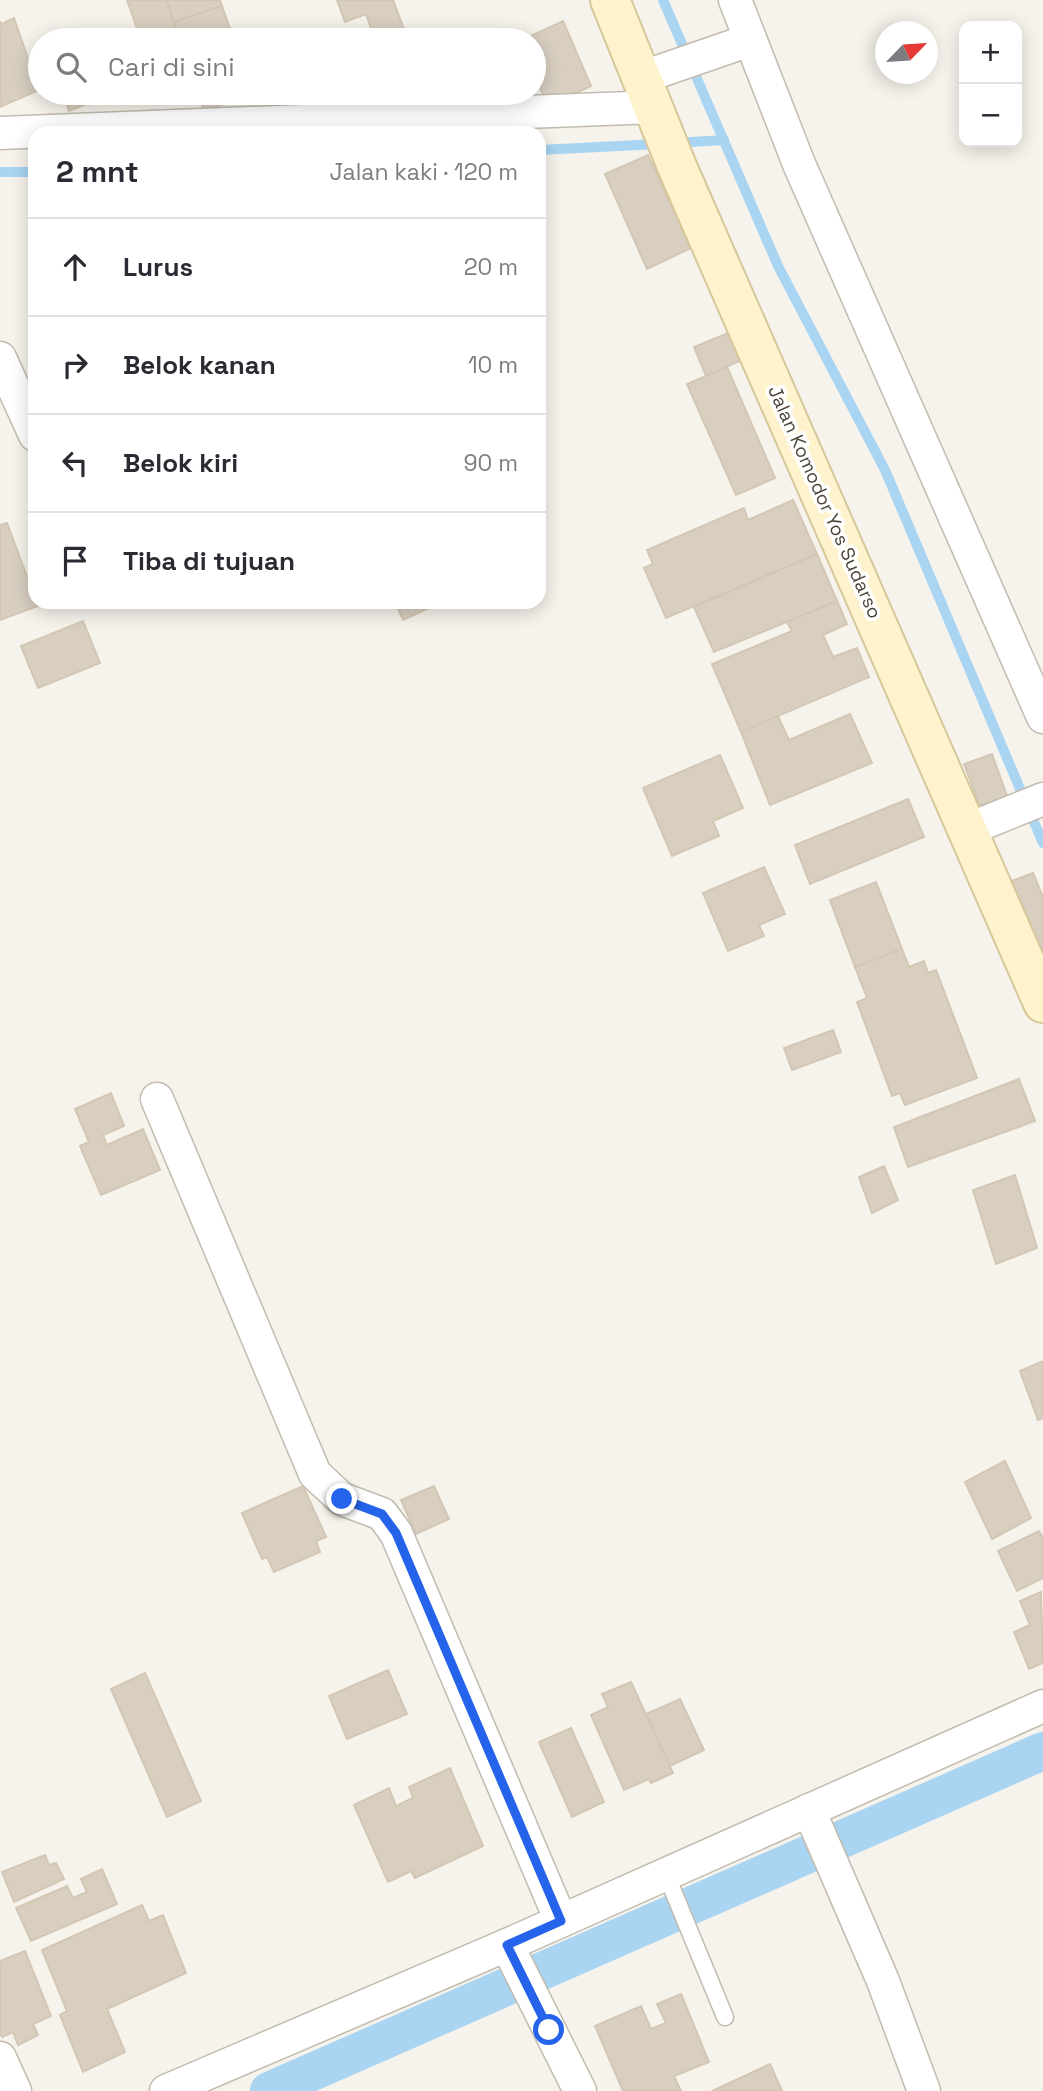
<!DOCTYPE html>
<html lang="id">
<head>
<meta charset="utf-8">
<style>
	:root { --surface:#fff; --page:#f2f2f3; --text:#2b2b33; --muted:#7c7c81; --line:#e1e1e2 }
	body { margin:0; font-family:"Space Grotesk",sans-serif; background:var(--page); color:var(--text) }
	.controls { position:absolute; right:21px; top:21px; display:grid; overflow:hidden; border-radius:14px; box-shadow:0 4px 18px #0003 }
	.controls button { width:63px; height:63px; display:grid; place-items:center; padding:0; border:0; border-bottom:2px solid var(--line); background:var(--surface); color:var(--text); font:35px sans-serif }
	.compass { position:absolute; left:875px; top:21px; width:63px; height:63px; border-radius:50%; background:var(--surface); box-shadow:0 4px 18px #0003; rotate:65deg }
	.stop { position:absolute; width:21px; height:21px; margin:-16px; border:5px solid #2563eb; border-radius:50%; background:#fff }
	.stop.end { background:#2563eb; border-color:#fff; box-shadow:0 2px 7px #0008 }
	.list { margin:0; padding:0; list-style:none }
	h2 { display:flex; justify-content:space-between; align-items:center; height:91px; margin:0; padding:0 28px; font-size:30px }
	h2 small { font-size:23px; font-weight:400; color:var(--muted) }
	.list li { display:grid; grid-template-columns:46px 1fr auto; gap:21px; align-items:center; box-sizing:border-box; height:98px; padding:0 28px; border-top:2px solid var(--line) }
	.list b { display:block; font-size:26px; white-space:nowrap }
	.list em { font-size:23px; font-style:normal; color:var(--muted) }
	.icon { flex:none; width:38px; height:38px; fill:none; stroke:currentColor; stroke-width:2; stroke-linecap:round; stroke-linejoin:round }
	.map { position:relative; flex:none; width:1043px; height:2091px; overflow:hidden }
	.search { position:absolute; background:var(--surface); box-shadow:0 4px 18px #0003; left:28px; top:28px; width:518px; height:77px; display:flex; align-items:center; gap:18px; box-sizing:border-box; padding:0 24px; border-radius:38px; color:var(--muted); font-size:26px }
	.panel { position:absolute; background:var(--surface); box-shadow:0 4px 18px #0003; left:28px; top:126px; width:518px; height:483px; border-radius:21px }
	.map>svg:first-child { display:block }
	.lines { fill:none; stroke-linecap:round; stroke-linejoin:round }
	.stream { stroke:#a9d4f2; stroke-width:10 }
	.canal { stroke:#a9d4f2; stroke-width:38 }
	.building { fill:#d8cfc1; stroke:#d3c7b4; stroke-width:2 }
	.lane-casing { stroke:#c2bbae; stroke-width:19 }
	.street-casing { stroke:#c2bbae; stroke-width:35 }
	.secondary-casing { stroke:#d6c79b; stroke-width:42 }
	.lane { stroke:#fff; stroke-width:16 }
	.street { stroke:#fff; stroke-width:32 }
	.secondary { stroke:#fff3cd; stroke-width:38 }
	.route { stroke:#2563eb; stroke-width:9 }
	.labels { text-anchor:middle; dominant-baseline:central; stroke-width:7; stroke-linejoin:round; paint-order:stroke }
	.street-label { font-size:19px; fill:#4b4439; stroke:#fff }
</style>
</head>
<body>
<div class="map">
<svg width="1043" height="2091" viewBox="0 0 1043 2091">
	<rect width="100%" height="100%" fill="#f6f3ec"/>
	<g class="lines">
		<g class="stream">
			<path d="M663,0L778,266L885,470L1043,843"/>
			<path d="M675,143L724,140"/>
			<path d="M539,150L659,144"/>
			<path d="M0,172H35"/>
		</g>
		<path class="canal" d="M269,2091L1043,1751"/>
	</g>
	<g class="building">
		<path d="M127,0H167L181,40H141Z"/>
		<path d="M167,0H220L222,6L174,22Z"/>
		<path d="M337,0H393L408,40H375L366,14L345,22Z"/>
		<path d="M222,6L234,40H181L174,22Z"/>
		<path d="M14,18L39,90L0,107V22L2,24Z"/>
		<path d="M563,21L591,86L548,106L534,74V40H522Z"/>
		<path d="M63,93H92L94,101L69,111Z"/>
		<path d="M198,93H252L253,94L204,111Z"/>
		<path d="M648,155L691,248L647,269L605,174Z"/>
		<path d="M733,331L744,359L706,376L694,347Z"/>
		<path d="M727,367L775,478L736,495L687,384Z"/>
		<path d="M793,500L817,554L666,618L644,568L653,564L647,550L744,508L748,520Z"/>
		<path d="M7,523L38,606L0,620V525Z"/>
		<path d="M817,554L837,601L714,652L694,607Z"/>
		<path d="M837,601L847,624L823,635L833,657L857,648L869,677L741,732L712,664L792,631L787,622Z"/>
		<path d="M395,602H442L403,620Z"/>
		<path d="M83,621L100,663L38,688L21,646Z"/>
		<path d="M850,714L872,763L770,805L741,732L778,716L789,740Z"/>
		<path d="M992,754L1007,796L980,806L964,764Z"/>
		<path d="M720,755L743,808L713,821L719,836L672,856L643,788Z"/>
		<path d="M908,799L924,837L810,884L795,845Z"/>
		<path d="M764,867L785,914L759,925L764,936L728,951L703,893Z"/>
		<path d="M1033,873L1043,897V962L1009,882Z"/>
		<path d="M876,882L902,949L855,967L830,900Z"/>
		<path d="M902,949L909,967L924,961L928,973L936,970L977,1078L905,1105L900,1093L892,1096L857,1002L867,998L855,967Z"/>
		<path d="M833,1030L841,1052L792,1070L784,1048Z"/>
		<path d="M1019,1079L1035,1121L908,1167L894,1127Z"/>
		<path d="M111,1093L124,1126L103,1135L107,1145L143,1129L160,1170L101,1195L80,1146L89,1142L75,1109Z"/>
		<path d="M884,1166L898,1200L872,1213L859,1177Z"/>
		<path d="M1015,1175L1037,1248L996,1264L973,1190Z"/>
		<path d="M1043,1361V1418L1038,1420L1020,1371Z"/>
		<path d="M1005,1461L1031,1518L992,1539L965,1482Z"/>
		<path d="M303,1486L326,1537L316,1541L320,1552L274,1572L267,1557L262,1559L242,1513Z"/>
		<path d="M434,1486L449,1519L416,1534L401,1500Z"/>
		<path d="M1039,1531L1043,1538V1578L1017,1591L998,1551Z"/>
		<path d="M1041,1592L1043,1663L1029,1669L1014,1632L1030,1625L1020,1601Z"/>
		<path d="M388,1670L407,1714L347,1739L329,1696Z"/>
		<path d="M145,1673L201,1801L167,1817L111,1689Z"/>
		<path d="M631,1682L673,1773L651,1783L649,1779L624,1790L591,1715L608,1707L602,1694Z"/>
		<path d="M680,1699L704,1750L670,1766L646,1714Z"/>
		<path d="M571,1728L604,1802L572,1817L539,1742Z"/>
		<path d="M450,1768L483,1846L415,1878L411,1871L388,1882L354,1805L389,1788L396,1806L413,1798L409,1787Z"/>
		<path d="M45,1855L49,1865L56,1863L64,1879L14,1902L2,1872Z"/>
		<path d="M102,1869L117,1904L31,1941L16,1908L67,1886L73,1898L87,1892L81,1879Z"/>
		<path d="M142,1905L149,1921L163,1915L186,1973L107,2009L125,2052L83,2072L60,2015L67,2011L42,1950Z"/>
		<path d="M25,1951L51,2016L33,2024L38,2035L18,2045L13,2032L2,2037L0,2032V1961Z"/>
		<path d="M681,1994L709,2062L674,2076L681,2091H623L595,2026L641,2006L651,2029L666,2023L657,2004Z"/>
		<path d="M770,2064L782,2091H712Z"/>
	</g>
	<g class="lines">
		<defs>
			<path id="lane" d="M666,1874L725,2017"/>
			<g id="street">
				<path d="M735,0L799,164L1043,717"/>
				<path d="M640,78L750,40"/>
				<path d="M0,133L655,107"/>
				<path d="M0,358L35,435"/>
				<path d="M969,829L1043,799"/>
				<path d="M157,1099L315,1474L342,1499L382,1514L396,1533L561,1921"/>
				<path d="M809,1810L883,1981L924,2091"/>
				<path d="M507,1945L580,2091"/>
				<path d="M0,2058L15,2091"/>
				<path d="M166,2091L507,1945L1043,1706"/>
			</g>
			<path id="secondary" d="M610,0L678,169L1043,1003"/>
		</defs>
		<use href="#lane" class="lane-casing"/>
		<use href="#street" class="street-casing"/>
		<use href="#secondary" class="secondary-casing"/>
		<use href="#lane" class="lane"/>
		<use href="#street" class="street"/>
		<use href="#secondary" class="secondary"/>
	</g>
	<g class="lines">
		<path class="route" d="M342,1499L382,1514L396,1533L561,1921L507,1945L549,2030"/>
	</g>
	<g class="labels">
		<g class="street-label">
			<text transform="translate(825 502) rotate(66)">Jalan Komodor Yos Sudarso</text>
		</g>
	</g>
</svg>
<div class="controls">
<button>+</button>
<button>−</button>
</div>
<svg class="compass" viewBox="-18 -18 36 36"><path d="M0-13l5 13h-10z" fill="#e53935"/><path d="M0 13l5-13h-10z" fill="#7c7c81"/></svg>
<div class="stop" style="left:549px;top:2030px"></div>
<div class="stop end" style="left:342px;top:1499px"></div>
<div class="search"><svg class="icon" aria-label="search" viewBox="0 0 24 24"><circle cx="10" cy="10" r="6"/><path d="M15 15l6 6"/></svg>Cari di sini</div>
<section class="panel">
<h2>2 mnt<small>Jalan kaki · 120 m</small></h2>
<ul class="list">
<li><svg class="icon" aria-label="ahead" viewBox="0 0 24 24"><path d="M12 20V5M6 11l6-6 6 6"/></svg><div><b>Lurus</b></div><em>20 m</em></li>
<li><svg class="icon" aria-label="right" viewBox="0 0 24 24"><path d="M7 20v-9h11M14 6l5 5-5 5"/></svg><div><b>Belok kanan</b></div><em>10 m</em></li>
<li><svg class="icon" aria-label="left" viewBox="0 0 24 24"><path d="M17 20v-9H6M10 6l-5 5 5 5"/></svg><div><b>Belok kiri</b></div><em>90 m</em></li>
<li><svg class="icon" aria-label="arrive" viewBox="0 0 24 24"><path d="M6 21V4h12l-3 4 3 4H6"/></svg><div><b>Tiba di tujuan</b></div></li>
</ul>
</section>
</div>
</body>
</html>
